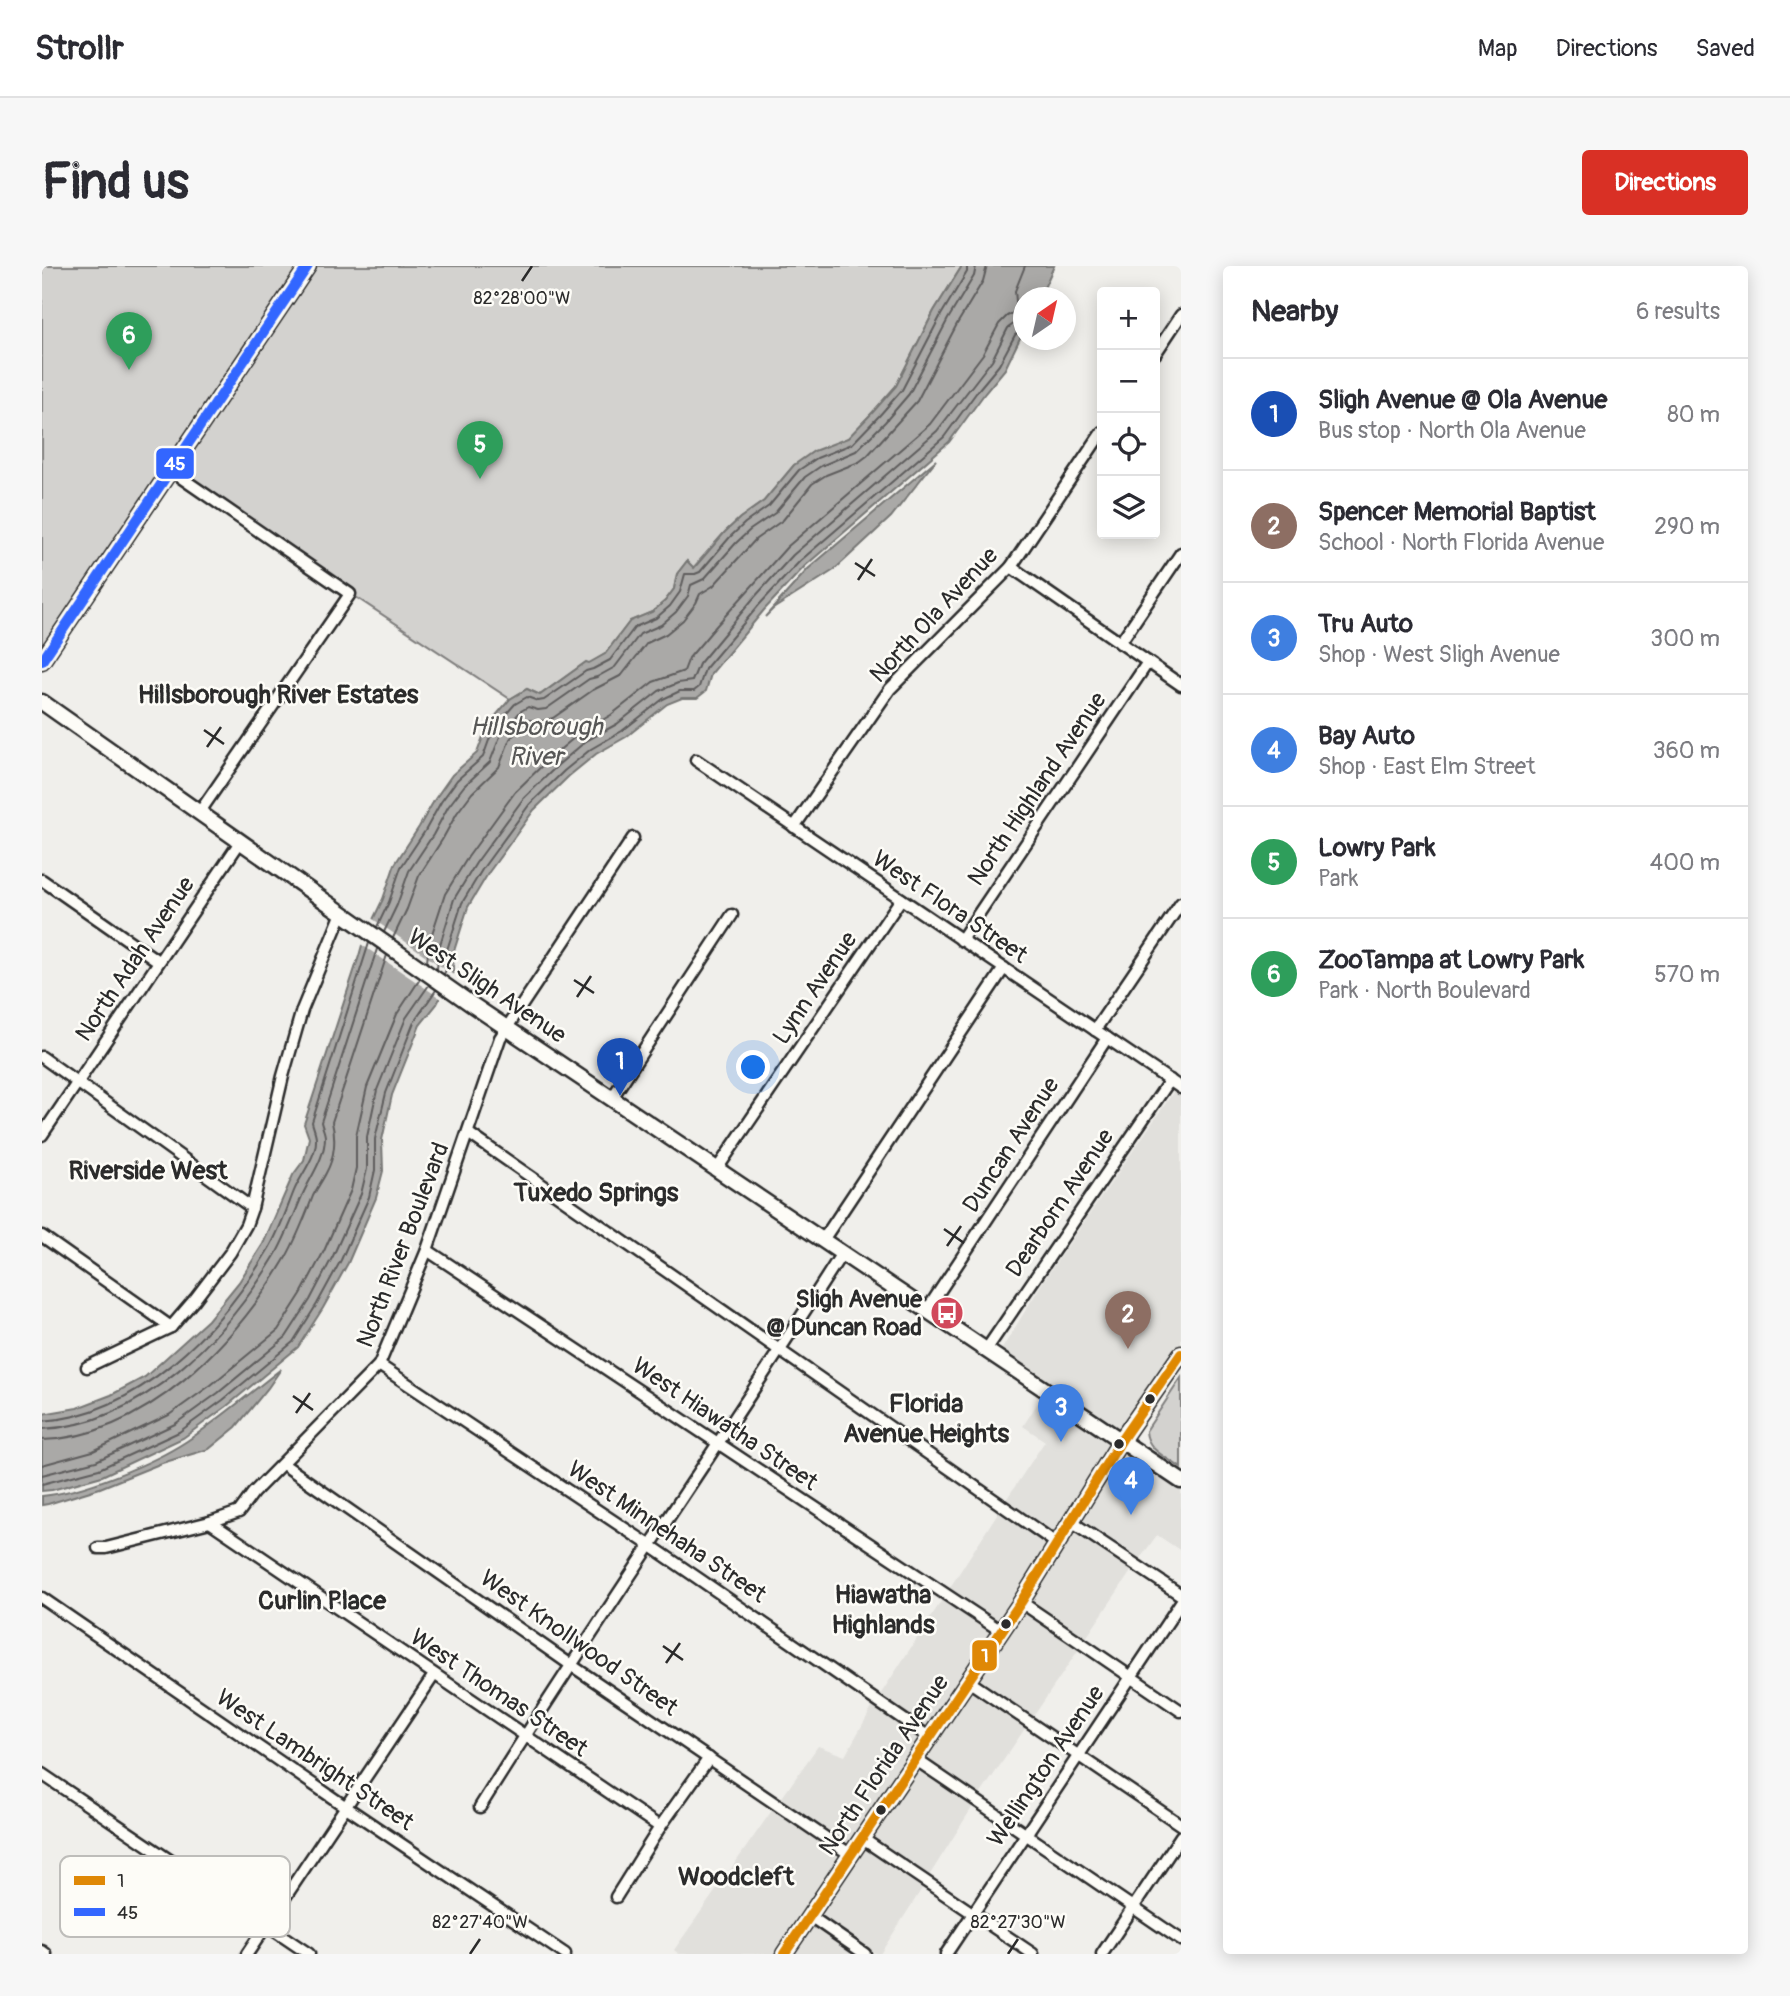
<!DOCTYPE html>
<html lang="en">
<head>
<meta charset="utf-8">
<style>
	:root { --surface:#fff; --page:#f7f7f7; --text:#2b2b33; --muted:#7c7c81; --line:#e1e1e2; --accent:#d93025 }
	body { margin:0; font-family:Pangolin,sans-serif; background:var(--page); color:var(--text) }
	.controls { position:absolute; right:21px; top:21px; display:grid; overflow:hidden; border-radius:7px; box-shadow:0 4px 18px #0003 }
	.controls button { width:63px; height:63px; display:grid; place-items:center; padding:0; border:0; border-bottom:2px solid var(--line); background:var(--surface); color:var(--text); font:35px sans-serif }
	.compass { position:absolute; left:971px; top:21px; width:63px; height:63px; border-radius:50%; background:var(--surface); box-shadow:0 4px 18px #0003; rotate:34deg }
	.you { position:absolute; left:712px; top:802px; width:24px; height:24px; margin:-18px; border:5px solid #fff; border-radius:50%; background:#1a73e8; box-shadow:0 0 0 10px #1a73e833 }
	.badge { display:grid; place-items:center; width:46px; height:46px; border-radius:50%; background:var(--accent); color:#fff; font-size:23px; font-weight:700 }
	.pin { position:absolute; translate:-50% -58px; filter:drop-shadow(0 2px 4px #0008) }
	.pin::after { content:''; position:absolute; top:37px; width:24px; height:21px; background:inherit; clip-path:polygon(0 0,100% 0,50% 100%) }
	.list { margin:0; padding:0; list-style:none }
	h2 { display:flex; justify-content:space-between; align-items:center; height:91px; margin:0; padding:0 28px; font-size:30px }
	h2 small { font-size:23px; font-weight:400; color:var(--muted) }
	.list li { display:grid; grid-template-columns:46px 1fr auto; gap:21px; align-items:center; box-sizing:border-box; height:112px; padding:0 28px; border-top:2px solid var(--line) }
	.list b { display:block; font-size:26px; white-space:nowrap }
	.list p { margin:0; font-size:23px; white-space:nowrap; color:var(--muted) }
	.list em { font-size:23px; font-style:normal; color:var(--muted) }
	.icon { flex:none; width:38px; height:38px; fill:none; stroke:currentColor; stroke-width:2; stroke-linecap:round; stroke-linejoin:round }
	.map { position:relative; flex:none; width:1139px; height:1688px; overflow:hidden; border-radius:7px }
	header { display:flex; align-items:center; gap:42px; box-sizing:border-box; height:98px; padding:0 35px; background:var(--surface); border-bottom:2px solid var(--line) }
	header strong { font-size:33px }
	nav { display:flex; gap:38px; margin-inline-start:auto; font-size:24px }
	.intro { display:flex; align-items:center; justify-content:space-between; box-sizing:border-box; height:168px; padding:0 42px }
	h1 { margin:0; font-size:49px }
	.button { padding:18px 32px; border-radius:7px; background:var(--accent); color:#fff; font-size:24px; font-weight:700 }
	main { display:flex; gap:42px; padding:0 42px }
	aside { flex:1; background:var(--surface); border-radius:7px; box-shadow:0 4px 18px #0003 }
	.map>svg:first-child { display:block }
	.built { fill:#e1e0dc }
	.green { fill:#d3d2cf; stroke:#7f7e7d; stroke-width:2 }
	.water { fill:#aaa9a7; stroke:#777775; stroke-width:2 }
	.pier { fill:#f0efeb }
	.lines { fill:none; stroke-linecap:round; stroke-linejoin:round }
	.shore { stroke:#5e5d5d; stroke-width:2 }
	.street-casing { stroke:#2b2b2b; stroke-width:15 }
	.secondary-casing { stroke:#2b2b2b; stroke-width:19 }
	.primary-casing { stroke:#2b2b2b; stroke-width:19 }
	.street { stroke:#fdfcf7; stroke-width:10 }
	.secondary { stroke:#fdfcf7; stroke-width:14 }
	.primary { stroke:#fdfcf7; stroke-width:14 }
	.bus-1-casing { stroke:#fdfcf7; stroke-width:16 }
	.bus-2-casing { stroke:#fdfcf7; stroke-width:16 }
	.bus-1 { stroke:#df8806; stroke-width:10 }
	.bus-2 { stroke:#36f; stroke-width:10 }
	.ticks { fill:none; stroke:#2b2b2b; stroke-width:2.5 }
	.bus-dot { fill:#2b2b2b; stroke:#fdfcf7; stroke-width:2.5 }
	.labels { text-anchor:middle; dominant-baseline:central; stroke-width:5; stroke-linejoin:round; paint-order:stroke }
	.street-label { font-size:24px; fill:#2b2b2b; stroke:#fdfcf7 }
	.poi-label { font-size:24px; font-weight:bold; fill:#2b2b2b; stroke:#fdfcf7; text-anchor:end }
	.neighbourhood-label { font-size:26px; font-weight:bold; fill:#2b2b2b; stroke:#fdfcf7 }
	.water-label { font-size:26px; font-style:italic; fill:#575756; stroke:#fdfcf7 }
	.key { fill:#fdfcf7; stroke:#bebdba; stroke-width:2 }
	.key-label { font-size:19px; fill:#2b2b2b }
	.ticks-label { font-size:18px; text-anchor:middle; fill:#2b2b2b; stroke:#fdfcf7; stroke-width:5; stroke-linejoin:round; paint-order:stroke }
	.line-badge { stroke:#fdfcf7; stroke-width:2.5 }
	.badge-label { font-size:19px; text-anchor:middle; font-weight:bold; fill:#fff }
</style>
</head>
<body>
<header>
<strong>Strollr</strong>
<nav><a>Map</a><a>Directions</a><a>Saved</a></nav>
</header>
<div class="intro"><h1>Find us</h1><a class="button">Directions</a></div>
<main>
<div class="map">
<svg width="1139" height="1688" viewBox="0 0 1139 1688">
	<rect width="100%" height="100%" fill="#f0efeb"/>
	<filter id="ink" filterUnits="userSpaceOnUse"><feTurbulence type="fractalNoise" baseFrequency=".0143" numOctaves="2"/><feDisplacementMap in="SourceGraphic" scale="14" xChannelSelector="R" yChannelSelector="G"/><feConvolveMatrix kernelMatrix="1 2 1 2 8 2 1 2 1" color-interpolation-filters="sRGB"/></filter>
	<g filter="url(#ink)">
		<g class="built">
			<path d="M1132,825L1139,830V1078L1079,1165L958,1086L1002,1014Z"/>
			<path d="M1001,1129L1072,1176L1013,1268L964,1234L1003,1175L981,1160Z"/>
			<path d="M1081,1182L1139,1223V1285L1115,1269L1097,1294L1036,1253Z"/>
			<path d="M957,1245L1007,1279L958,1357L907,1323Z"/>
			<path d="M1029,1264L1090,1304L1044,1372L987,1334Z"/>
			<path d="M900,1334L950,1367L886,1463L838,1429Z"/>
			<path d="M980,1344L1037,1383L991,1451L933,1412Z"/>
			<path d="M926,1422L984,1461L938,1529L881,1491Z"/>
			<path d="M831,1440L879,1473L808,1581L739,1533L776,1480L803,1490Z"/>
			<path d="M874,1501L931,1540L887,1610L829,1571Z"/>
			<path d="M731,1543L801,1591L735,1688H637L632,1684Z"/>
			<path d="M822,1581L881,1621L838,1688H834L776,1648Z"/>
			<path d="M769,1658L812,1688H749Z"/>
		</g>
		<g class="green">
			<path d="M0,0H259L0,386Z"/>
			<path d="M271,0H920L892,45L854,120L831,146L806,172L752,199L722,235L698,252L683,266L651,302L645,295L635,308L632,323L623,335L610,346L588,355L563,388L547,398L544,396L498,429L485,423L468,433L129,209Z"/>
			<path d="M1139,1112V1202C1124,1191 1105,1184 1104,1165Z"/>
		</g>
		<g class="water">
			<path d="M920,0H1012L998,31L982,32L981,66L963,103L943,127L907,176L763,300L722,344L669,408L664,425L655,432H640L625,438L584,471L554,488L527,510L492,544L447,606L426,641L412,685L411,706L395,738L378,759L350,829L340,874L341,905L334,932L306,997L281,1042L256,1081L185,1140L141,1172L60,1210L10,1224L0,1225V1148L35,1142L69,1129L103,1111L166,1054L197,1016L221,978L251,909L262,894L267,872L262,858L317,690L322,672L341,633L353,598L377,561L393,533L410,509L435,487L445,460L468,433L485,423L498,429L544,396L547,397L563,388L588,355L610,346L623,335L632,323L635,308L645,295L652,302L683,266L698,252L722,235L752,199L772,185L806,172L831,146L854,120L892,45Z"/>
			<path d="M894,194L849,251L792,304L731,343L723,351L766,303Z"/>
			<path d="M239,1103L226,1122L194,1161L167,1183L120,1197L58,1222L6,1238L0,1239V1230C41,1226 110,1198 145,1175C178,1153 208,1127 239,1103Z"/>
		</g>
		<path class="pier" d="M328,651L413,710L401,734L317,677Z"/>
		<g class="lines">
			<g class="shore">
				<path d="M335,661L347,636L359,601L383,565L399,536L415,514L441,491L451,463L473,438L485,431L496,435L502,434L544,405L551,403L568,394L593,361L614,352L628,340L638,326L643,308H653L658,306L688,271L703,257L727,240L757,204L775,192L810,178L837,150L860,124L899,49L925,6V0"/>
				<path d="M342,666L355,639L367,605L391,569L406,541L422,520L448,496L459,468L479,445L486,441L496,444L504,443L547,413L555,411L573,401L598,368L619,359L634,346L646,330L649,319L662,313L694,277L708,264L733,247L763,211L779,200L814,185L843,156L867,128L906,53L932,10L934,0"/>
				<path d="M351,672L365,643L377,610L400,574L415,547L430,527L457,501L468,473L485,454L501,455L511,452L551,424L580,409L605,377L624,368L641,354L654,337L658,328L671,320L714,273L741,254L770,218L784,209L817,196L825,190L875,135L915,58L941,15L945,0"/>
				<path d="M385,696L387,677L403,628L426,591L473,526L509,491L538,467L569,449L611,416L642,405L647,392L675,359L745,281L888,158L941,88L957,58L965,50L975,45L973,25L983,0"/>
				<path d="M395,703L397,682L412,633L434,597L481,533L516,499L544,475L575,458L617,425L636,417L650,415L657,398L710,334L751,289L895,165L950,94L966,62L973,57L982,56"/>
				<path d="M402,708L404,704L405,684L420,637L441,602L487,539L522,505L549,483L580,465L621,433L638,425H652L657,421L663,403L717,339L758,295L902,171L937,123L957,99L973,69L977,66L982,65"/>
				<path d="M0,1155C97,1149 179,1063 226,984C237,966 244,945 252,925C259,908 275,891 274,872C274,867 271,861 270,856L327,677"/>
				<path d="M0,1163C101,1159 185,1069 234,988C244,970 252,949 260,930C268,911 283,893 283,871C283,866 280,861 279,856L335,683"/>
				<path d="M0,1174C104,1171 193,1077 243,993C254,974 263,951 271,930C275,922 280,915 284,907C293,891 294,872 290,856L345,689"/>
				<path d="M0,1199L51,1185L127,1149L169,1119L236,1064L259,1028L282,985L309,924L314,902V870L325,821L355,748L378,713"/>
				<path d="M0,1209L54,1195L133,1158L176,1127L244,1071L268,1034L291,990L319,928L325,903V871L335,824L364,752L387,719"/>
				<path d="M0,1218L57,1203L137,1166L181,1134L251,1076L275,1038L299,994L327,931L333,904V873L344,827L372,756L394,724"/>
			</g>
			<defs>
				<g id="street">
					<path d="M1113,88L1139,49"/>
					<path d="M128,204L308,328L157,547"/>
					<path d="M969,301L1139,419"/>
					<path d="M1078,377L1139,287"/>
					<path d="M654,494L1139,822"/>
					<path d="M752,561L848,423L969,301L1060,166"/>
					<path d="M0,614L116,695"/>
					<path d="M919,674L1106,396"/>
					<path d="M1053,764L1139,637"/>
					<path d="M0,791L210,942"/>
					<path d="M570,832L690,649"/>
					<path d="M426,867L1014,1277"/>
					<path d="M0,869L198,576"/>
					<path d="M675,903L859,633"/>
					<path d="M0,970L129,1061"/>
					<path d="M781,974L962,702"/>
					<path d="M385,984L959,1365"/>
					<path d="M885,1044L1065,772"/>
					<path d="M944,1084L1128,814"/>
					<path d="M337,1099L609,1280L887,1471"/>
					<path d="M45,1101L129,1061L153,1033L188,987L204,959L210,942L241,810L260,744L300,647"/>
					<path d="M241,1198L529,1399L809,1589"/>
					<path d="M1028,1255L1139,1329"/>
					<path d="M168,1256L618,1561"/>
					<path d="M56,1282H64L168,1256L197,1246L211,1227L337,1099L385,984L458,772L591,572"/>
					<path d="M0,1332L304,1541L523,1688"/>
					<path d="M979,1336L1139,1445"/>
					<path d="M925,1414L1139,1559"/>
					<path d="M873,1493L1139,1674"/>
					<path d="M0,1508L267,1688"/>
					<path d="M438,1541C555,1354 682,1173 800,987"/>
					<path d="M821,1573L991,1688"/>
					<path d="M574,1631L618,1561L667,1492"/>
					<path d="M768,1650L823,1688"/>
					<path d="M0,1685L4,1688"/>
					<path d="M205,1688L392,1409"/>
					<path d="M904,1688L1139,1336"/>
					<path d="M1060,1688L1139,1570"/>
				</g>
				<g id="secondary">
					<path d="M0,395L266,0"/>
					<path d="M0,436L432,740L1139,1215"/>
				</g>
				<path id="primary" d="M742,1688L979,1336L1080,1173L1139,1088"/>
			</defs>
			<use href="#street" class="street-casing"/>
			<use href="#secondary" class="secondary-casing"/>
			<use href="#primary" class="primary-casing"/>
			<use href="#street" class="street"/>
			<use href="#secondary" class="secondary"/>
			<use href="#primary" class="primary"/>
			<defs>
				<path id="bus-1" d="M742,1688L979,1336L1080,1173L1139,1088"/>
				<path id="bus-2" d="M0,395L266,0"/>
			</defs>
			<use href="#bus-1" class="bus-1-casing"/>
			<use href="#bus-2" class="bus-2-casing"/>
			<use href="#bus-1" class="bus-1"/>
			<use href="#bus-2" class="bus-2"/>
		</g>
	</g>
	<path class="ticks" d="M480,15L490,0M813,297L833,310M816,314L830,293M162,464L182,478M165,481L179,461M532,714L552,727M535,731L549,710M902,963L922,977M905,980L919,960M251,1130L271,1144M254,1147L268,1127M621,1380L641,1394M624,1397L638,1377M428,1688L438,1673M966,1688L976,1673"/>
	<defs>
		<symbol id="bus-disc" viewBox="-11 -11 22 22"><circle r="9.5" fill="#d1495b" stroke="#fdfcf7"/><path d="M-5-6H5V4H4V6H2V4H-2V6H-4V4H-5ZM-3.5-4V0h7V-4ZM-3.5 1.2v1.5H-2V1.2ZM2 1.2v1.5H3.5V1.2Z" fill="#fff"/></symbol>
	</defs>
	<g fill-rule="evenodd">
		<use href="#bus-disc" x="886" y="1028" width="38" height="38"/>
	</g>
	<g class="bus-dot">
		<circle cx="1108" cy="1133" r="6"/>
		<circle cx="1077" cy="1178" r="6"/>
		<circle cx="964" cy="1358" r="6"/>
		<circle cx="839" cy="1544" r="6"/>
	</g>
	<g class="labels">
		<g class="street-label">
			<text transform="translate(892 349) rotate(-47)">North Ola Avenue</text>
			<text transform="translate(995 523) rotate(-56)">North Highland Avenue</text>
			<text transform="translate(908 641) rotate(34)">West Flora Street</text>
			<text transform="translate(93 693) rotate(-56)">North Adah Avenue</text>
			<text transform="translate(445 720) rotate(34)">West Sligh Avenue</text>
			<text transform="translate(773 722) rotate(-56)">Lynn Avenue</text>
			<text transform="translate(969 879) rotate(-57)">Duncan Avenue</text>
			<text transform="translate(1018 937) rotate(-56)">Dearborn Avenue</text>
			<text transform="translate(361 979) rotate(-69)">North River Boulevard</text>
			<text transform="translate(683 1158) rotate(34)">West Hiawatha Street</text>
			<text transform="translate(625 1266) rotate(34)">West Minnehaha Street</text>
			<text transform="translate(537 1377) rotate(35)">West Knollwood Street</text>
			<text transform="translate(457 1427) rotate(34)">West Thomas Street</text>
			<text transform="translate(273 1494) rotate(34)">West Lambright Street</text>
			<text transform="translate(842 1499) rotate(-56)">North Florida Avenue</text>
			<text transform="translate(1004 1500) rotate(-56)">Wellington Avenue</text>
		</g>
		<g class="poi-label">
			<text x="880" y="1033">Sligh Avenue<tspan x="880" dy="28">@ Duncan Road</tspan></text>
		</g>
		<g class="neighbourhood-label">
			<text x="236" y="429">Hillsborough River Estates</text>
			<text x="106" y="905">Riverside West</text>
			<text x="554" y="927">Tuxedo Springs</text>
			<text x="884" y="1138">Florida<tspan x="884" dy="30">Avenue Heights</tspan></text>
			<text x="841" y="1329">Hiawatha<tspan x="841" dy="30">Highlands</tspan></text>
			<text x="280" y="1335">Curlin Place</text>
			<text x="694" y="1611">Woodcleft</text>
		</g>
		<g class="water-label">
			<text x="494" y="461">Hillsborough<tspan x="494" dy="30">River</tspan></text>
		</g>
	</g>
	<rect x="18" y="1590" width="230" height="81" rx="10" class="key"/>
	<rect x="32" y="1610" width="31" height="9" fill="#df8806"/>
	<rect x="32" y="1642" width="31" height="8" fill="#36f"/>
	<g class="key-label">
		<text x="75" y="1621">1</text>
		<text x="75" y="1653">45</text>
	</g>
	<g class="ticks-label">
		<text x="480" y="38">82°28'00"W</text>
		<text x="438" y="1662">82°27'40"W</text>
		<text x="976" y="1662">82°27'30"W</text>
	</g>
	<g class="line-badge">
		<rect x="113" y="181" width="40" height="33" rx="7" fill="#36f"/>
		<rect x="929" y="1373" width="27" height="33" rx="7" fill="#df8806"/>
	</g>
	<g class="badge-label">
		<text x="133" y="204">45</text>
		<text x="943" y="1396">1</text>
	</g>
</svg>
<div class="controls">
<button>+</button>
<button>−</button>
<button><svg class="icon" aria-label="locate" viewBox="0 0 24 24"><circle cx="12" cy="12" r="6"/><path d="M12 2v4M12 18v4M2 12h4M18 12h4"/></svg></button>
<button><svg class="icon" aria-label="layers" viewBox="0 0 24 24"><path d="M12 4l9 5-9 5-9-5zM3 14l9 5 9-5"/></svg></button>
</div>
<svg class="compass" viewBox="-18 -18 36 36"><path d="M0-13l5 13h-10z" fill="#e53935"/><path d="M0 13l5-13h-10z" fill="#7c7c81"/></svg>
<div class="you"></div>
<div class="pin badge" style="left:578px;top:830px;background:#1a4fb4">1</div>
<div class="pin badge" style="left:1086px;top:1083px;background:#8d6e63">2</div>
<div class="pin badge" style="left:1019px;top:1176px;background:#3f7fe0">3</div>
<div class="pin badge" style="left:1089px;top:1249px;background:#3f7fe0">4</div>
<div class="pin badge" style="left:438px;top:213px;background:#2e9e5b">5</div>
<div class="pin badge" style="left:87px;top:104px;background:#2e9e5b">6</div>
</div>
<aside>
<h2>Nearby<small>6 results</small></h2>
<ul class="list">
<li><span class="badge" style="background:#1a4fb4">1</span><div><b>Sligh Avenue @ Ola Avenue</b><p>Bus stop · North Ola Avenue</p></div><em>80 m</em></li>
<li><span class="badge" style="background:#8d6e63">2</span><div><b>Spencer Memorial Baptist</b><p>School · North Florida Avenue</p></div><em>290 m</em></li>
<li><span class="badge" style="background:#3f7fe0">3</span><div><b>Tru Auto</b><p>Shop · West Sligh Avenue</p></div><em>300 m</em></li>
<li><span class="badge" style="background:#3f7fe0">4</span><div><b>Bay Auto</b><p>Shop · East Elm Street</p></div><em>360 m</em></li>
<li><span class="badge" style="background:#2e9e5b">5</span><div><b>Lowry Park</b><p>Park</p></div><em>400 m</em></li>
<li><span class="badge" style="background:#2e9e5b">6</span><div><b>ZooTampa at Lowry Park</b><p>Park · North Boulevard</p></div><em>570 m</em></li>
</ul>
</aside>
</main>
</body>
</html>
